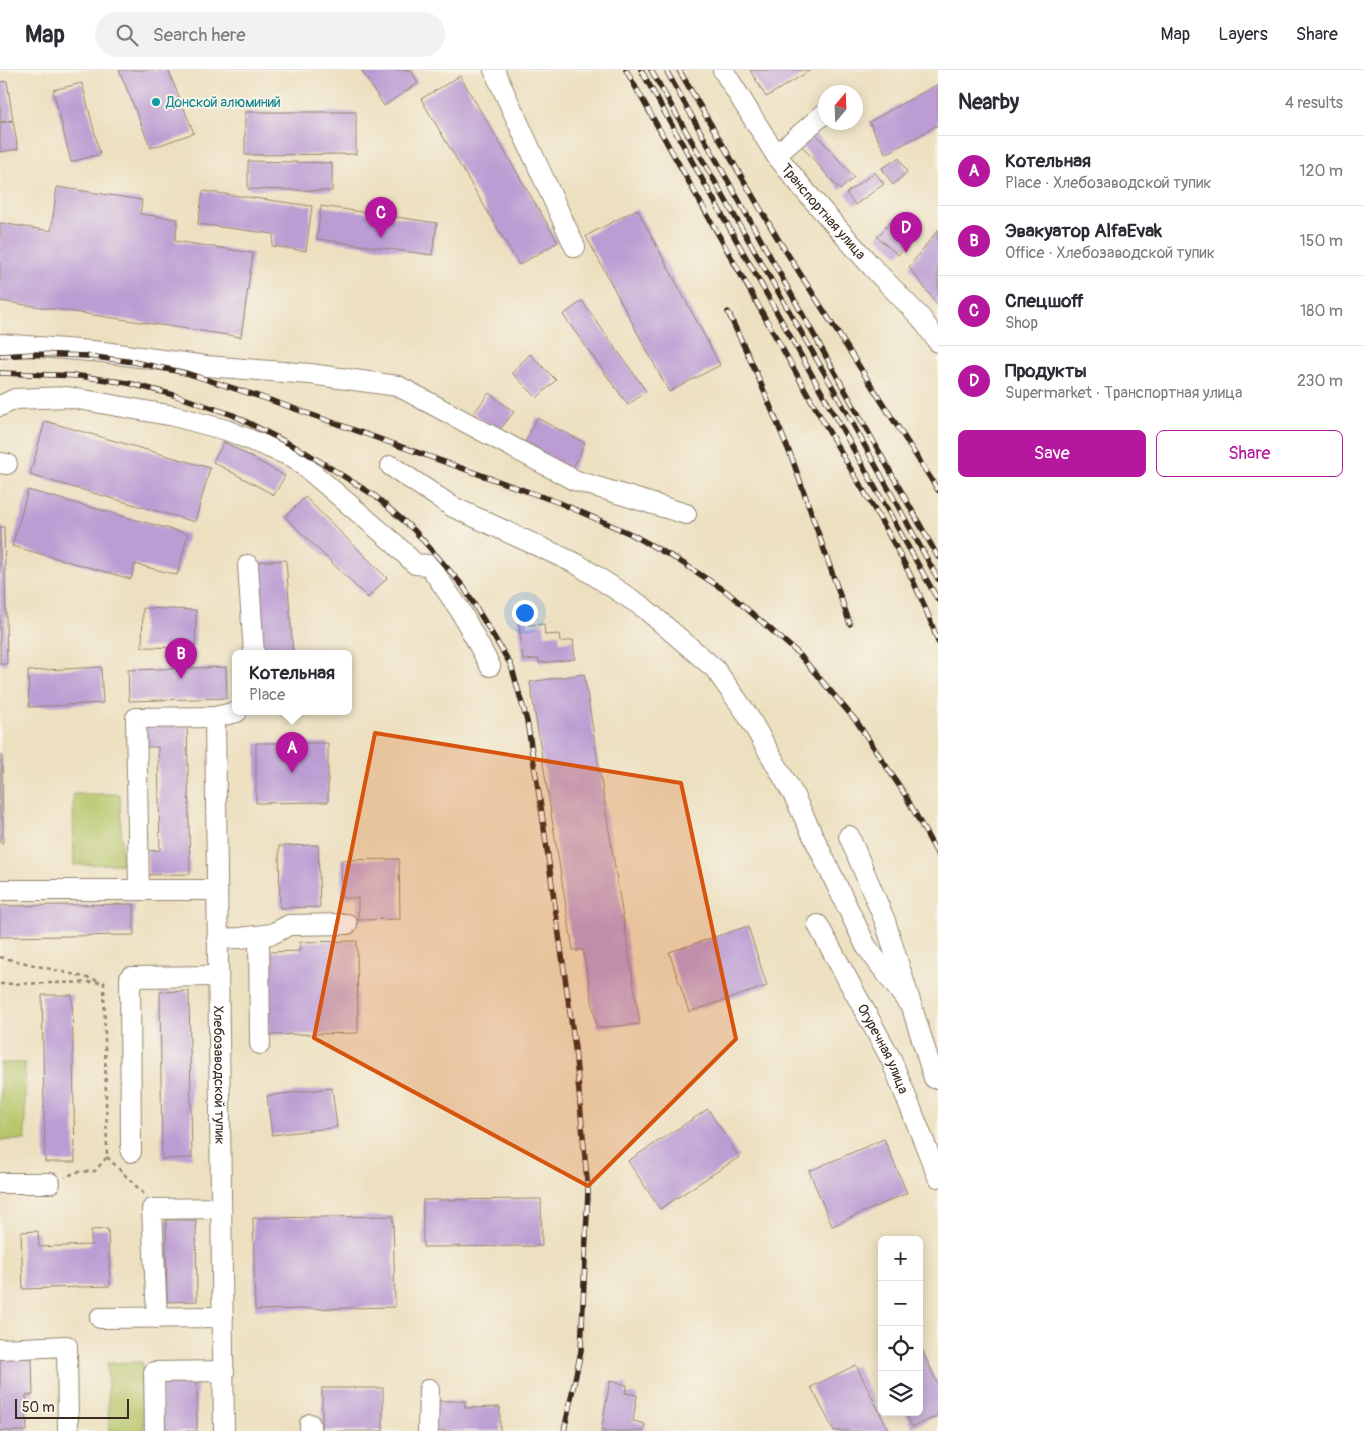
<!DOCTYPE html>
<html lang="en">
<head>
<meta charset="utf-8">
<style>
	:root { --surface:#fff; --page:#f2f2f3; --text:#2b2b33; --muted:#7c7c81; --line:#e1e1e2; --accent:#b5179e }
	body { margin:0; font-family:Pangolin,sans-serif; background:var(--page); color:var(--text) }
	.controls { position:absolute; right:15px; bottom:15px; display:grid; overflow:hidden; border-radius:8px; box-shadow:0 2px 12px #0003 }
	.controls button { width:45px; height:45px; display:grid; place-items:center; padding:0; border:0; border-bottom:1px solid var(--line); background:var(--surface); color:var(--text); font:25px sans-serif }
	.compass { position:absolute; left:818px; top:15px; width:45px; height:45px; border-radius:50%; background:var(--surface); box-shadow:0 2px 12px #0003; rotate:19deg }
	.scale { position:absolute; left:15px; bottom:12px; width:114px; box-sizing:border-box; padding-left:5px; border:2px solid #3b2a1e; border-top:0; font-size:14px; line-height:18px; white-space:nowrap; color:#3b2a1e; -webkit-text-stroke:4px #f7f3e8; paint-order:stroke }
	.you { position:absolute; left:524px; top:542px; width:18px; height:18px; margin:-12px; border:4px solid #fff; border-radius:50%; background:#1a73e8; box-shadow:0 0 0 8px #1a73e833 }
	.badge { display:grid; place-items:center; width:32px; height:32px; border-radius:50%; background:var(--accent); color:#fff; font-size:16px; font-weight:700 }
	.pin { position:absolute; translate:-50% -41px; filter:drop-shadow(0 1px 2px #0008) }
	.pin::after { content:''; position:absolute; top:26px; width:18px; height:15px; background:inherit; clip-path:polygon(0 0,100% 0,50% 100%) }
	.popup { position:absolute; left:232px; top:580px; width:120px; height:65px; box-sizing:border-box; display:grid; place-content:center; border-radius:8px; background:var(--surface); filter:drop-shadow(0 1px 4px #0005); font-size:16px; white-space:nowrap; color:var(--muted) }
	.popup b { font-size:19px; color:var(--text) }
	.popup::after { content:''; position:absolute; left:50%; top:100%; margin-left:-10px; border:10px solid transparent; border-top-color:var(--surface) }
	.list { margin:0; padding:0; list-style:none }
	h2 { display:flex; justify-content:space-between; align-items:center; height:65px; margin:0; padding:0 20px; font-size:21px }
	h2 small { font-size:16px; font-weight:400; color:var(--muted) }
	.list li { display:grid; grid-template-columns:32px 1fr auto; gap:15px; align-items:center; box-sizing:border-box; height:70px; padding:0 20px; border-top:1px solid var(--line) }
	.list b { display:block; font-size:19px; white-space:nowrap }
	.list p { margin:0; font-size:16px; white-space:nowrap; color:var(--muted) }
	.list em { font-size:16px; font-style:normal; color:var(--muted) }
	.actions { display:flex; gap:10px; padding:15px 20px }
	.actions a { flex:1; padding:11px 0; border:1px solid var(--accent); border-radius:8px; text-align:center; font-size:18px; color:var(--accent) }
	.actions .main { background:var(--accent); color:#fff }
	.icon { flex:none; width:28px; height:28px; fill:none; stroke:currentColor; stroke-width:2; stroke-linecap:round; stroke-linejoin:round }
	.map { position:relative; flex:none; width:938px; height:1361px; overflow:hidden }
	header { display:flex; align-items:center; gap:30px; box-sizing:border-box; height:70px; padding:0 25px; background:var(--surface); border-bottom:1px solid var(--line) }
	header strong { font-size:24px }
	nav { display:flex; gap:28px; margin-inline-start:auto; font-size:18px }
	.search { width:350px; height:45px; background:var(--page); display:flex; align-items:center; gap:12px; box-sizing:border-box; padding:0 18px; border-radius:28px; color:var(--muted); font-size:19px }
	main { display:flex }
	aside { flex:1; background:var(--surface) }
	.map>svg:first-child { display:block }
	.green { fill:#b6c568; stroke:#787843 }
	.building { fill:#bb9cd3 }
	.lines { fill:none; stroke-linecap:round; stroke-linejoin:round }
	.minor-casing { stroke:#94856f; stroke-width:22 }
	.path { stroke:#94856f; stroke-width:2.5; stroke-dasharray:4 4; stroke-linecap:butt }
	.minor { stroke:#fff; stroke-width:20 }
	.rail-casing { stroke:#3b2a1e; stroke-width:5.5 }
	.rail { stroke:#f7f3e8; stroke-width:4; stroke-dasharray:11; stroke-linecap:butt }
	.marked { fill:#d7540e; fill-opacity:0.2; stroke:#d7540e; stroke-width:4; stroke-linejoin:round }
	.culture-dot { fill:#0f9aa8; stroke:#f7f3e8; stroke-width:2 }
	.labels { text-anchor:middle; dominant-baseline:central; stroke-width:4; stroke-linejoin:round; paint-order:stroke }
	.culture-label { font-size:14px; fill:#0d838f; stroke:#f7f3e8; text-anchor:start }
	.street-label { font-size:14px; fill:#3b2a1e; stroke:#f7f3e8 }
</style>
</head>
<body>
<header>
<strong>Map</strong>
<div class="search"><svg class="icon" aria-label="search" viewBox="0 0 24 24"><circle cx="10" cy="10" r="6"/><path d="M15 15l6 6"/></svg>Search here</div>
<nav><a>Map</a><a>Layers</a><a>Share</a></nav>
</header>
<main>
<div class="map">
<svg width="938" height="1361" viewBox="0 0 938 1361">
	<rect width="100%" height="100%" fill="#f7f3e8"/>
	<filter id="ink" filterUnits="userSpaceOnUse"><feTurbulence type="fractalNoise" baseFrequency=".02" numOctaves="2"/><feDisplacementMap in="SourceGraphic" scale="10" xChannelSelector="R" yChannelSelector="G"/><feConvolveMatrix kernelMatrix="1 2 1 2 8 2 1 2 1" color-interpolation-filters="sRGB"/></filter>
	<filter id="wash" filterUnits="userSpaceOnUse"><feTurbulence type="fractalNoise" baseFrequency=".0096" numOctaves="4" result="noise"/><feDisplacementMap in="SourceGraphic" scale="20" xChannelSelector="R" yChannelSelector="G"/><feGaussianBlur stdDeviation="1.12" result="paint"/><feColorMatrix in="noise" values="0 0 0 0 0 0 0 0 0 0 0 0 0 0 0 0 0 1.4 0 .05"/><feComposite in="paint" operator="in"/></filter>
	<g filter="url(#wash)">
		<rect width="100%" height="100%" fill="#ede0c0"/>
		<g class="green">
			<path d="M73,724H120L122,794L74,795Z"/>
			<rect x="0" y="993" width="25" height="77"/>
			<path d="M142,1292L144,1361H109L107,1293Z"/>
		</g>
		<g id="blocks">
			<g class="building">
				<path d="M119,0H168L194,63L151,78Z"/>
				<path d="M361,0H411L418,13L384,36Z"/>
				<path d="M750,0H811L766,27Z"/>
				<path d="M460,6L558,172L519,195L421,29Z"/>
				<path d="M7,11L13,50L0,52V12Z"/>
				<path d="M82,13L100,84L71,92L53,20Z"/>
				<path d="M938,14V55L886,84L869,52Z"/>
				<path d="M245,42H356V84L245,85Z"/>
				<path d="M13,51L18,79L0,82V53Z"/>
				<path d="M816,64L854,107L840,120L802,76Z"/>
				<path d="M899,88L907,102L893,115L882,98Z"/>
				<path d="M248,91L332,93V121L248,119Z"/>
				<path d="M875,102L884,114L855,135L846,123Z"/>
				<path d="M57,117L142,130L140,144L178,149L175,171L253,183L241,267L0,231V153L51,161Z"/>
				<path d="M203,121L312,136L306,181L272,176L274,164L198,154Z"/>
				<path d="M321,136L437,153L432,185L317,169Z"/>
				<path d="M637,139L720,295L669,322L586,166Z"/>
				<path d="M895,147L916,165L898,185L877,167Z"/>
				<path d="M938,160V236L909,197Z"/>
				<path d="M582,231L646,321L628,335L563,245Z"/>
				<path d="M530,284L556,310L537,328L512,303Z"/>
				<path d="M489,323L514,342L498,362L474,343Z"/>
				<path d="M537,348L585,373L570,403L522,378Z"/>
				<path d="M45,351L210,398L195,452L30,405Z"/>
				<path d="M224,372L285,406L274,425L213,392Z"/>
				<path d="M28,420L188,464L177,505L135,494L131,509L12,476Z"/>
				<path d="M305,427L387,508L368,528L285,447Z"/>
				<path d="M0,457H4L7,594H0Z"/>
				<path d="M286,490L293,584H261L254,492Z"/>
				<path d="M143,538L196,540L195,578L142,577Z"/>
				<path d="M528,546V555L544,554L545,565L559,564L560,572L573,570L575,589L539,593V589L523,590L518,547Z"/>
				<path d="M101,597L103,633L29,637L28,601Z"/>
				<path d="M226,597L227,628L129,631L128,600Z"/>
				<path d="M584,604L640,954L597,958L583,880H573L530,612Z"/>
				<path d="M187,651L190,804L148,805L147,781L160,780L158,677H144V652Z"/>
				<path d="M256,673H328V732L256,733Z"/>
				<path d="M0,685H2L3,773H0Z"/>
				<path d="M318,775L320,837L280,838L279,776Z"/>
				<path d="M399,789L400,849L358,850V828H342L341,790Z"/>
				<path d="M134,834V865L0,867V836Z"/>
				<path d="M748,856L767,916L689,942L669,882Z"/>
				<path d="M357,871L358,963L269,965L267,882L300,881V872Z"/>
				<path d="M189,921L192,1088L162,1089L160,922Z"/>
				<path d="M42,925H72L75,1092H45Z"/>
				<path d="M332,1018L337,1057L272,1065L267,1026Z"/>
				<path d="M708,1039L739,1087L660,1139L628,1091Z"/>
				<path d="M884,1069L907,1123L832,1156L809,1101Z"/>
				<path d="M541,1129L542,1176L423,1177V1130Z"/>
				<path d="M393,1146L395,1237L255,1240L253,1148Z"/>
				<path d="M166,1150H196L197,1231L167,1232Z"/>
				<path d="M108,1159L110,1216L23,1219L21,1162L38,1161L39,1177L91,1175V1160Z"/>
				<path d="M919,1273L938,1315V1346L912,1357L905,1342H919Z"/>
				<path d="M0,1288H32L33,1325H26L27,1361H0Z"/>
				<path d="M856,1295L889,1361H834L811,1317Z"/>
				<rect x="162" y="1308" width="35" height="53"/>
				<path d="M610,1311L627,1315L625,1323L637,1325L633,1351L645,1354L644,1361H601Z"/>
				<rect x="322" y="1318" width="61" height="43"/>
				<path d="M435,1331H465V1338L500,1337V1361H435Z"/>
			</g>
		</g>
	</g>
	<g filter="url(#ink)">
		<use href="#blocks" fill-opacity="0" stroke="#94856f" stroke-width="1"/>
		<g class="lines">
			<defs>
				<g id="minor">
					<path d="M494,0L575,177"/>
					<path id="s1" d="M723,0L776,85L806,122L872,197L921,248L938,272"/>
					<path d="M776,85L826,42"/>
					<path d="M0,274L103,282L206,296L310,304L398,316L574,410L686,444"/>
					<path d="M0,336L15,329L67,327L174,346L226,360L295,388L394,473L415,494L429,495L460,540L490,596"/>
					<path d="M0,393L7,394"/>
					<path d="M391,396L453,437L577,494L643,537L715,599L747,644L793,724L866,876L912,938"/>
					<path d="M248,495L254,584"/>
					<path id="s2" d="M215,647L224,1361"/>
					<path d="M849,766L885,851L934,1008"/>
					<path d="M0,820H217"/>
					<path d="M139,820L136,648L215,647L237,642"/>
					<path id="s3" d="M818,855L891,989L938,1107"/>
					<path d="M259,866L260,974"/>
					<path d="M217,869L240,868L272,864L289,855L347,854"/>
					<path d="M131,1082L130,907L218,906"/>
					<path d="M0,1113H50"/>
					<path d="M100,1248L223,1247"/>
					<path d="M157,1248L152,1139L221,1138"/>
					<path d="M0,1279L67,1276L68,1361"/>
					<path d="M310,1354V1361"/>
					<path d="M155,1361L154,1302L224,1301"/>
					<path d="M428,1361L429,1319"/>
				</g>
			</defs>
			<use href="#minor" class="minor-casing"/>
			<g class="path">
				<path d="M0,887L101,911"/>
				<path d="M0,914L104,912L107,1087L95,1101L77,1102L65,1107"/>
				<path d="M107,1087L145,1125"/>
			</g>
			<use href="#minor" class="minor"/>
			<defs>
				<g id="rail">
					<path d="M626,0C694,120 761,240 828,360C867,429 913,496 938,572"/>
					<path d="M641,0L938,530"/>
					<path d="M651,0L832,316L938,509"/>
					<path d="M666,0L938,487"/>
					<path d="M679,0L778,169L938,420"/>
					<path d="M728,242L756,302L793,391L850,554"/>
					<path d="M0,286L35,284L87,286L134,292L186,303L267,329L560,433L631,464L678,490L727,522L798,583L857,652L904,723L938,785"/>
					<path d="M0,303L80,306L128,313L174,325L233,345L305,382L375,426L414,460L463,516L511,595L527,651L541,737L575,978L588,1121L581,1281L564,1361"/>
				</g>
			</defs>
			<use href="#rail" class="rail-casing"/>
			<use href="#rail" class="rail"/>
		</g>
	</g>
	<path class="marked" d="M375,663L681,713L736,969L588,1116L314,968Z"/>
	<circle class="culture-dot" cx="156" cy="32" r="5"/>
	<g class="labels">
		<g class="culture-label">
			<text x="166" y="32">Донской алюминий</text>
		</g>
		<g class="street-label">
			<text stroke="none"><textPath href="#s1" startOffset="174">Транспортная улица</textPath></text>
			<text stroke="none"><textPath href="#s3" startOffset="140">Огуречная улица</textPath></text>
			<text stroke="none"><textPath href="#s2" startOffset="358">Хлебозаводской тупик</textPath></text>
		</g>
	</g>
</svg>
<div class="controls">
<button>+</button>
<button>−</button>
<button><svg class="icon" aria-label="locate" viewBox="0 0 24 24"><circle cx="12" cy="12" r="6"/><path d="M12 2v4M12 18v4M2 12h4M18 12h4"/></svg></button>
<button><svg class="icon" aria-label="layers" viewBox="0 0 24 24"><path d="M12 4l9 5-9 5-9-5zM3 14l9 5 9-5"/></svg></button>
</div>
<svg class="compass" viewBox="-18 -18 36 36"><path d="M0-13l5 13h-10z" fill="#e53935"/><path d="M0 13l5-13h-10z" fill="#7c7c81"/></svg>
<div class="scale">50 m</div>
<div class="you"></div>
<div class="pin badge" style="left:292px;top:703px">A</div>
<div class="popup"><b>Котельная</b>Place</div>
<div class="pin badge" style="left:181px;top:609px">B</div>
<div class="pin badge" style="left:381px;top:168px">C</div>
<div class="pin badge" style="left:906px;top:183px">D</div>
</div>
<aside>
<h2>Nearby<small>4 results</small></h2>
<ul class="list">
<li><span class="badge">A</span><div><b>Котельная</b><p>Place · Хлебозаводской тупик</p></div><em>120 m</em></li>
<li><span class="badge">B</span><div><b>Эвакуатор AlfaEvak</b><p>Office · Хлебозаводской тупик</p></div><em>150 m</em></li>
<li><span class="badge">C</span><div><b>Спецшoff</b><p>Shop</p></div><em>180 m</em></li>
<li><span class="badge">D</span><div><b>Продукты</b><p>Supermarket · Транспортная улица</p></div><em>230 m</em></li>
</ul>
<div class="actions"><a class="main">Save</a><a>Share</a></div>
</aside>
</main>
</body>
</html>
